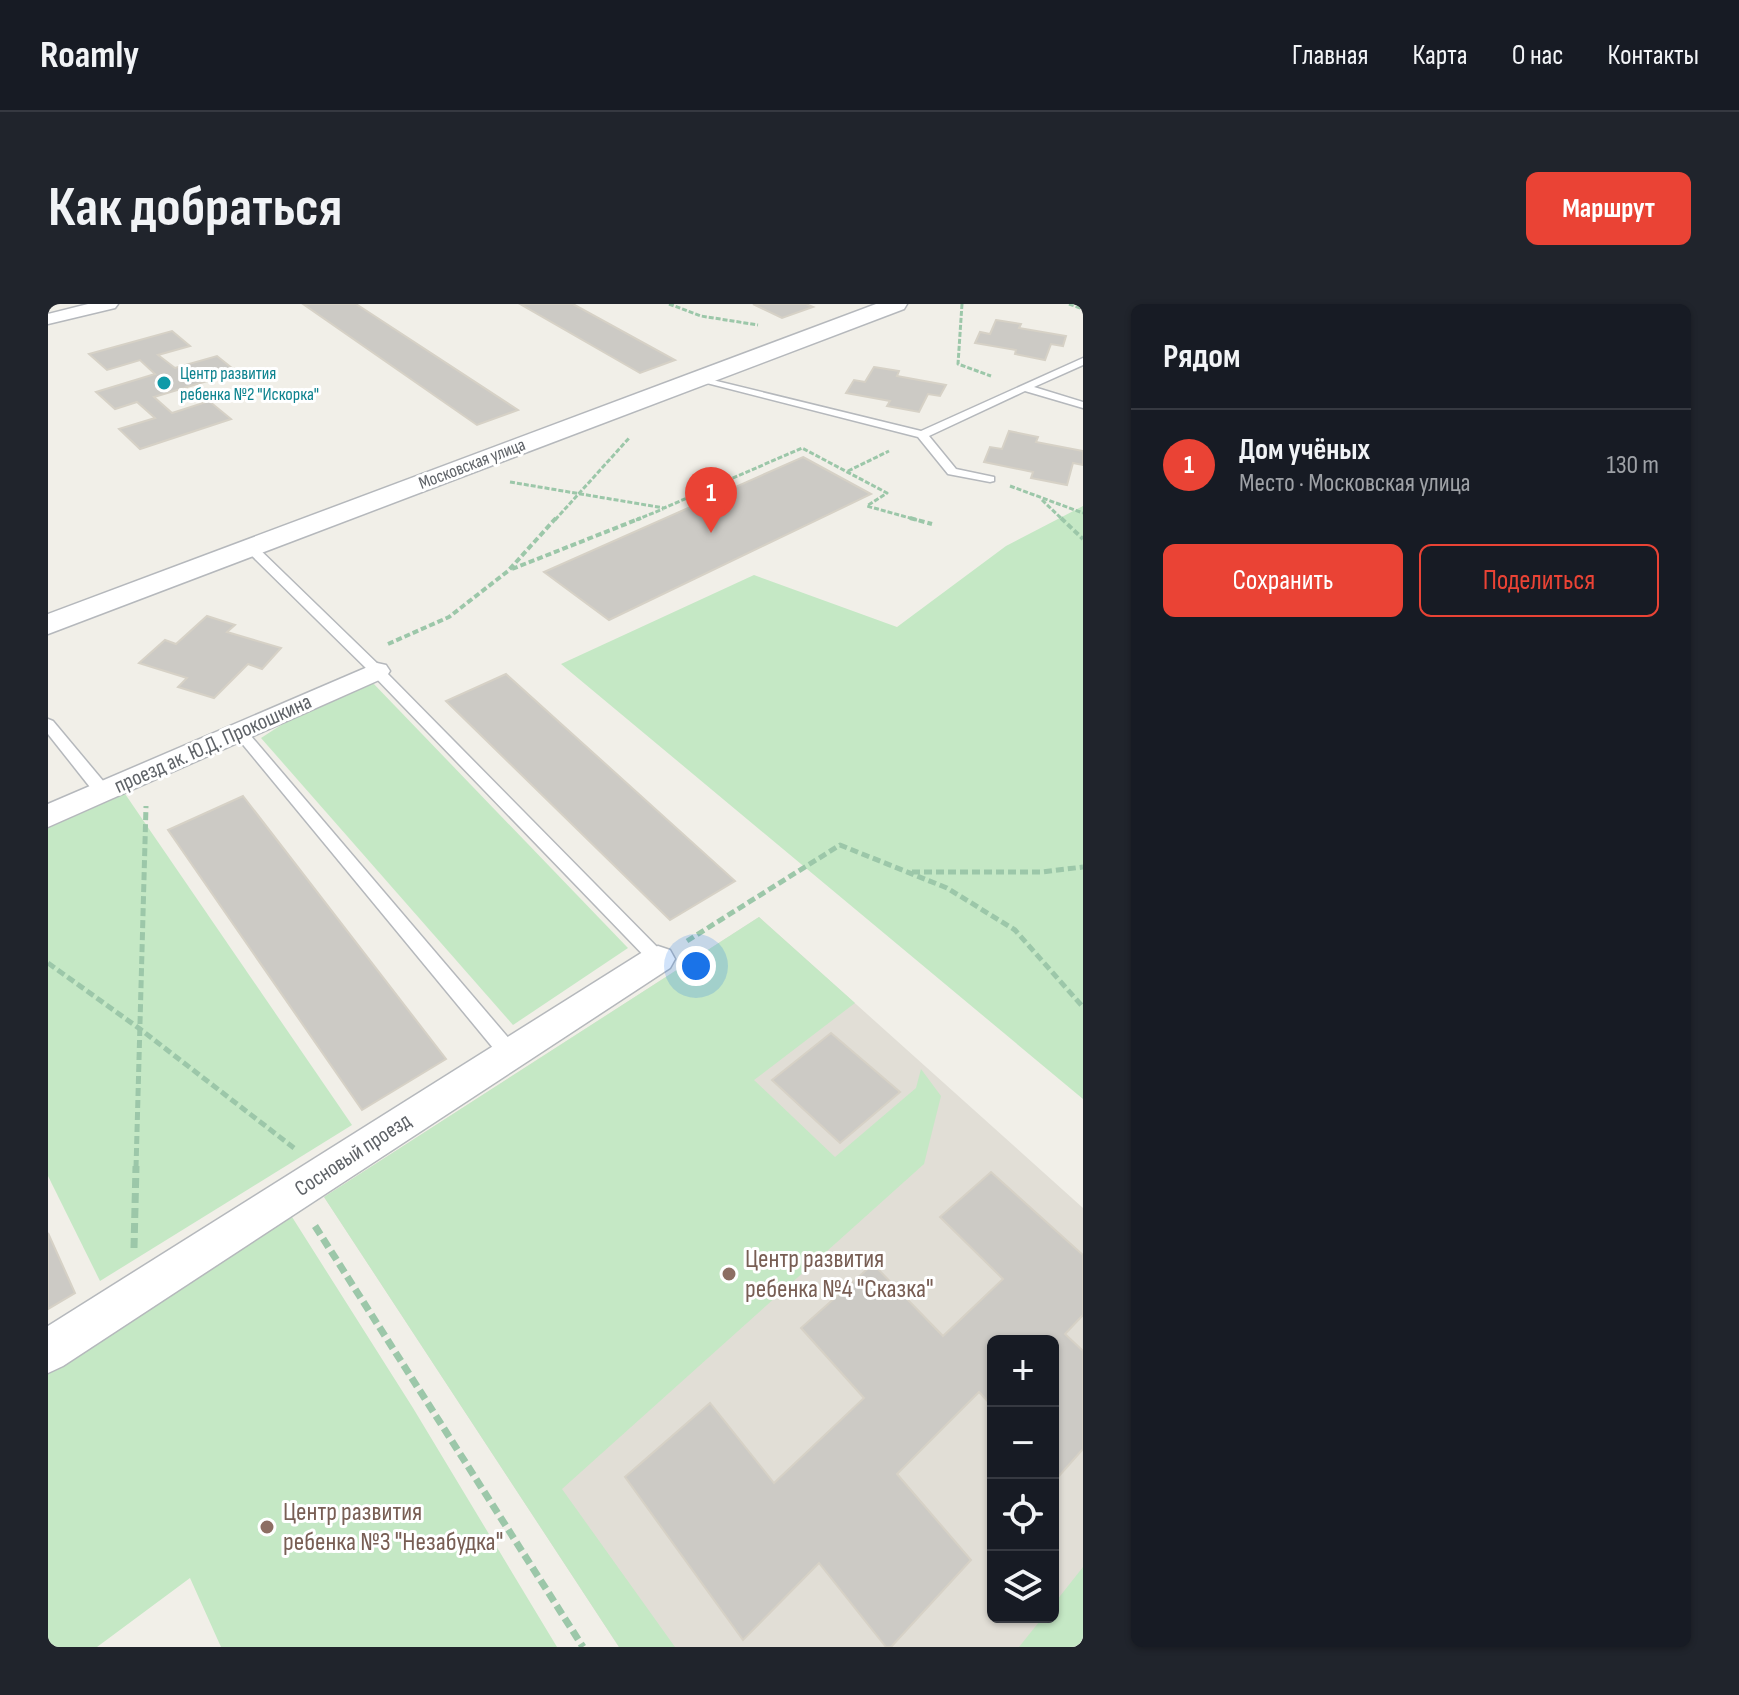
<!DOCTYPE html>
<html lang="ru">
<head>
<meta charset="utf-8">
<style>
	:root { --surface:#171b24; --page:#20242c; --text:#f1f3f6; --muted:#9ea1a6; --line:#363941; --accent:#ea4335 }
	body { margin:0; font-family:"Sofia Sans Condensed",sans-serif; background:var(--page); color:var(--text) }
	.controls { position:absolute; right:24px; bottom:24px; display:grid; overflow:hidden; border-radius:12px; box-shadow:0 2px 6px #0004 }
	.controls button { width:72px; height:72px; display:grid; place-items:center; padding:0; border:0; border-bottom:2px solid var(--line); background:var(--surface); color:var(--text); font:40px sans-serif }
	.you { position:absolute; left:648px; top:662px; width:28px; height:28px; margin:-20px; border:6px solid #fff; border-radius:50%; background:#1a73e8; box-shadow:0 0 0 12px #1a73e833 }
	.badge { display:grid; place-items:center; width:52px; height:52px; border-radius:50%; background:var(--accent); color:#fff; font-size:26px; font-weight:700 }
	.pin { position:absolute; translate:-50% -66px; filter:drop-shadow(0 2px 4px #0008) }
	.pin::after { content:''; position:absolute; top:42px; width:28px; height:24px; background:inherit; clip-path:polygon(0 0,100% 0,50% 100%) }
	.list { margin:0; padding:0; list-style:none }
	h2 { display:flex; justify-content:space-between; align-items:center; height:104px; margin:0; padding:0 32px; font-size:34px }
	h2 small { font-size:26px; font-weight:400; color:var(--muted) }
	.list li { display:grid; grid-template-columns:52px 1fr auto; gap:24px; align-items:center; box-sizing:border-box; height:112px; padding:0 32px; border-top:2px solid var(--line) }
	.list b { display:block; font-size:30px; white-space:nowrap }
	.list p { margin:0; font-size:26px; white-space:nowrap; color:var(--muted) }
	.list em { font-size:26px; font-style:normal; color:var(--muted) }
	.actions { display:flex; gap:16px; padding:24px 32px }
	.actions a { flex:1; padding:18px 0; border:2px solid var(--accent); border-radius:12px; text-align:center; font-size:28px; color:var(--accent) }
	.actions .main { background:var(--accent); color:#fff }
	.icon { flex:none; width:44px; height:44px; fill:none; stroke:currentColor; stroke-width:2; stroke-linecap:round; stroke-linejoin:round }
	.map { position:relative; flex:none; width:1035px; height:1343px; overflow:hidden; border-radius:12px }
	header { display:flex; align-items:center; gap:48px; box-sizing:border-box; height:112px; padding:0 40px; background:var(--surface); border-bottom:2px solid var(--line) }
	header strong { font-size:38px }
	nav { display:flex; gap:44px; margin-inline-start:auto; font-size:28px }
	.intro { display:flex; align-items:center; justify-content:space-between; box-sizing:border-box; height:192px; padding:0 48px }
	h1 { margin:0; font-size:56px }
	.button { padding:20px 36px; border-radius:12px; background:var(--accent); color:#fff; font-size:28px; font-weight:700 }
	main { display:flex; gap:48px; padding:0 48px }
	aside { flex:1; background:var(--surface); border-radius:12px; box-shadow:0 2px 6px #0004 }
	.map>svg:first-child { display:block }
	.education { fill:#e1ded6; fill-rule:evenodd }
	.green { fill:#c5e8c5 }
	.building { fill:#cccac5; stroke:#d6d1c6; stroke-width:2 }
	.lines { fill:none; stroke-linecap:round; stroke-linejoin:round }
	.service-casing { stroke:#b5b8bc; stroke-width:3 }
	.minor-casing { stroke:#b5b8bc; stroke-width:3 }
	.tertiary-casing { stroke:#b5b8bc; stroke-width:3 }
	.path-far3 { stroke:#9cc7a9; stroke-width:3; stroke-dasharray:5 2; stroke-linecap:butt }
	.path-far2 { stroke:#9cc7a9; stroke-width:4; stroke-dasharray:6 3; stroke-linecap:butt }
	.path-far1 { stroke:#9cc7a9; stroke-width:5; stroke-dasharray:8 4; stroke-linecap:butt }
	.path { stroke:#9cc7a9; stroke-width:7; stroke-dasharray:10 5; stroke-linecap:butt }
	.service { fill:#fff; fill-rule:evenodd }
	.minor { fill:#fff; fill-rule:evenodd }
	.tertiary { fill:#fff; fill-rule:evenodd }
	.culture-dot { fill:#0f9aa8; stroke:#fff; stroke-width:3 }
	.education-dot { fill:#8d6e63; stroke:#fff; stroke-width:3 }
	.labels { text-anchor:middle; dominant-baseline:central; stroke-width:6; stroke-linejoin:round; paint-order:stroke }
	.far-culture-label { font-size:18px; fill:#0d838f; stroke:#fff; text-anchor:start }
	.far-street-label { font-size:18px; fill:#5f6368; stroke:#fff }
	.street-label { font-size:22px; fill:#5f6368; stroke:#fff }
	.near-education-label { font-size:26px; fill:#785e54; stroke:#fff; text-anchor:start }
</style>
</head>
<body>
<header>
<strong>Roamly</strong>
<nav><a>Главная</a><a>Карта</a><a>О нас</a><a>Контакты</a></nav>
</header>
<div class="intro"><h1>Как добраться</h1><a class="button">Маршрут</a></div>
<main>
<div class="map">
<svg width="1035" height="1343" viewBox="0 0 1035 1343">
	<rect width="100%" height="100%" fill="#f1efe8"/>
	<path class="education" d="M711,613L1035,904V1343H571L276,893ZM945,1037H1005V1313H945Z"/>
	<g class="green">
		<path d="M1035,202V795L513,360L706,271L849,323L958,242Z"/>
		<path d="M323,377L580,644L465,721L213,434L255,407Z"/>
		<path d="M73,484L304,821L52,977L0,872V516Z"/>
		<path d="M711,613L807,699L706,776L787,853L868,784L873,765L893,792L876,860L514,1185L627,1343H571L276,893Z"/>
		<path d="M239,905L365,1104L509,1343H173L142,1274L49,1343H0V1061Z"/>
		<path d="M1035,1263V1343H971L995,1313H1005V1301Z"/>
	</g>
	<g class="building">
		<path d="M255,0H308L470,106L429,121Z"/>
		<path d="M472,0H525L627,56L592,69Z"/>
		<path d="M705,0H758L765,3L734,14Z"/>
		<path d="M948,16L973,20L971,24L1018,32L1015,42L1003,40L997,56L967,50L968,46L927,39L932,28L942,30Z"/>
		<path d="M124,27L142,42L110,51L127,64L169,52L189,68L106,93L124,109L161,97L183,115L92,145L71,125L107,114L89,98L67,105L48,88L107,70L92,56L59,66L41,50Z"/>
		<path d="M826,63L851,67L849,72L898,81L892,92L880,90L871,108L839,102L842,97L798,89L806,76L817,78Z"/>
		<path d="M961,127L990,133L988,138L1035,147V161L1025,159L1019,181L983,174L985,168L936,158L942,143L954,145Z"/>
		<path d="M755,153L823,190L561,316L496,268Z"/>
		<path d="M159,312L187,321L179,328L233,344L214,365L200,360L166,394L130,383L139,374L91,359L117,336L128,340Z"/>
		<path d="M458,370L687,577L622,616L398,397Z"/>
		<path d="M195,492L398,755L314,806L120,526Z"/>
		<path d="M783,729L852,788L792,839L724,776Z"/>
		<path d="M943,868L1035,951V1011L1017,1030L1035,1047V1145L1011,1172L1005,1165V1037H945V1103L931,1088L849,1170L923,1256L843,1343H838L771,1259L695,1336L577,1173L662,1099L726,1179L816,1094L753,1024L825,960L895,1032L955,975L892,913Z"/>
		<path d="M0,929L27,989L0,1005Z"/>
	</g>
	<g class="lines">
		<defs>
			<g id="service">
				<path d="M1035,54V61L986,83L1035,98V104L977,87L881,132L908,165L946,173V177L942,178L900,170L870,133L643,75L648,72L873,127Z"/>
				<path d="M199,241H207L334,364L616,650L619,655L616,660H604L324,370L199,247Z"/>
				<path d="M0,415L5,417L61,484L63,488L61,492H49L0,430Z"/>
				<path d="M192,423L197,425L469,744L472,750L469,756L462,758L455,756L187,431V425Z"/>
			</g>
			<g id="minor">
				<path d="M40,0H70L67,4L0,20V10Z"/>
				<path d="M329,359L338,361L342,367L338,373L0,523V500Z"/>
				<path d="M610,642L622,646L627,655L622,664L15,1062L0,1069V1022L598,646Z"/>
			</g>
			<path id="tertiary" d="M828,0H859L856,5L0,330V310Z"/>
		</defs>
		<use href="#service" class="service-casing"/>
		<use href="#minor" class="minor-casing"/>
		<use href="#tertiary" class="tertiary-casing"/>
		<g class="path-far3">
			<path d="M621,0L653,12L710,21"/>
			<path d="M914,0L910,60L943,72"/>
			<path d="M1021,0L1035,5"/>
			<path d="M800,167L841,147"/>
			<path d="M462,178L616,204L754,144L839,189L819,202L869,216"/>
			<path d="M962,182L1035,209"/>
			<path d="M994,196L1015,216"/>
			<path d="M507,216L582,133"/>
			<path d="M588,216L615,205"/>
		</g>
		<g class="path-far2">
			<path d="M862,214L884,220"/>
			<path d="M1013,214L1035,235"/>
			<path d="M464,265L593,214"/>
			<path d="M340,340L401,313L460,267L508,214"/>
		</g>
		<g class="path-far1">
			<path d="M864,568H994L1035,563"/>
			<path d="M639,637L792,541L899,584L967,626L1035,703"/>
			<path d="M0,659L92,725L246,844"/>
			<path d="M88,864L98,502"/>
		</g>
		<g class="path">
			<path d="M267,922L535,1343"/>
			<path d="M86,944L88,862"/>
		</g>
		<use href="#service" class="service"/>
		<use href="#minor" class="minor"/>
		<use href="#tertiary" class="tertiary"/>
	</g>
	<circle class="culture-dot" cx="116" cy="79" r="8"/>
	<g class="education-dot">
		<circle cx="681" cy="970" r="8"/>
		<circle cx="219" cy="1223" r="8"/>
	</g>
	<g class="labels">
		<g class="far-culture-label">
			<text x="132" y="69">Центр развития<tspan x="132" dy="21">ребенка №2 "Искорка"</tspan></text>
		</g>
		<g class="far-street-label">
			<text transform="translate(424 160) rotate(-21)">Московская улица</text>
		</g>
		<g class="street-label">
			<text transform="translate(165 440) rotate(-24)">проезд ак. Ю.Д. Прокошкина</text>
			<text transform="translate(305 851) rotate(-33)">Сосновый проезд</text>
		</g>
		<g class="near-education-label">
			<text x="697" y="955">Центр развития<tspan x="697" dy="30">ребенка №4 "Сказка"</tspan></text>
			<text x="235" y="1208">Центр развития<tspan x="235" dy="30">ребенка №3 "Незабудка"</tspan></text>
		</g>
	</g>
</svg>
<div class="controls">
<button>+</button>
<button>−</button>
<button><svg class="icon" aria-label="locate" viewBox="0 0 24 24"><circle cx="12" cy="12" r="6"/><path d="M12 2v4M12 18v4M2 12h4M18 12h4"/></svg></button>
<button><svg class="icon" aria-label="layers" viewBox="0 0 24 24"><path d="M12 4l9 5-9 5-9-5zM3 14l9 5 9-5"/></svg></button>
</div>
<div class="you"></div>
<div class="pin badge" style="left:663px;top:229px">1</div>
</div>
<aside>
<h2>Рядом<small></small></h2>
<ul class="list">
<li><span class="badge">1</span><div><b>Дом учёных</b><p>Место · Московская улица</p></div><em>130 m</em></li>
</ul>
<div class="actions"><a class="main">Сохранить</a><a>Поделиться</a></div>
</aside>
</main>
</body>
</html>
